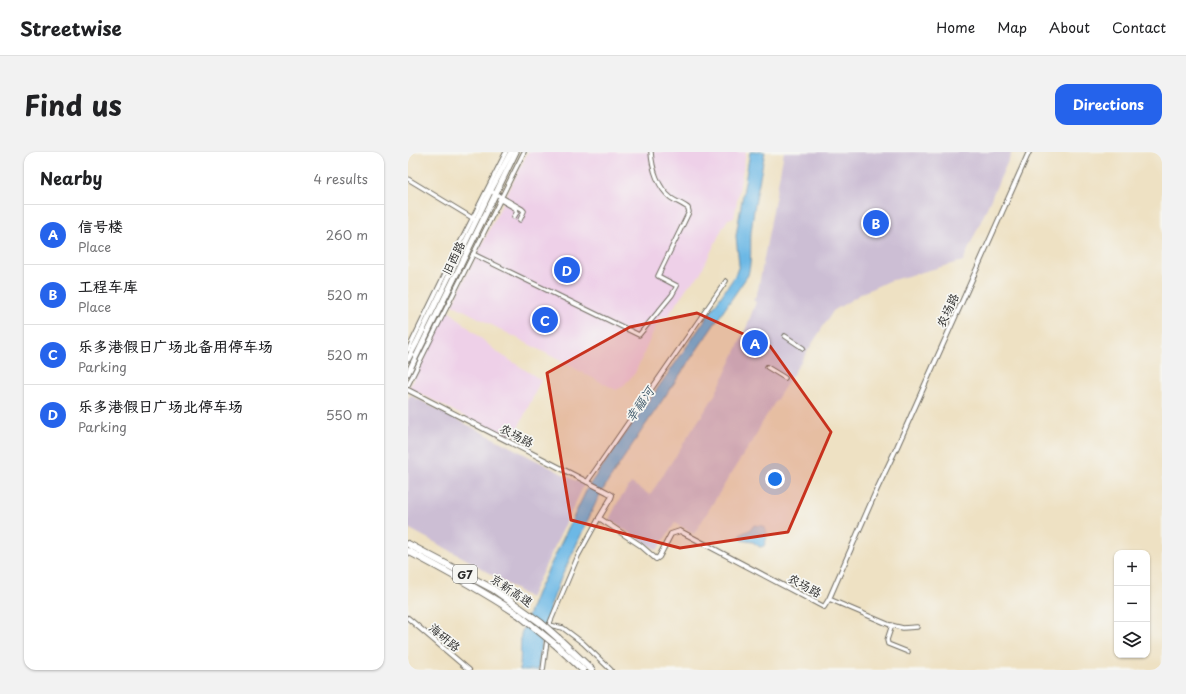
<!DOCTYPE html>
<html lang="en">
<head>
<meta charset="utf-8">
<style>
	:root { --surface:#fff; --page:#f2f2f2; --text:#202124; --muted:#757577; --line:#e0e0e0; --accent:#2563eb }
	body { margin:0; font-family:"Playpen Sans","LXGW WenKai TC",sans-serif; background:var(--page); color:var(--text) }
	.controls { position:absolute; right:12px; bottom:12px; display:grid; overflow:hidden; border-radius:8px; box-shadow:0 1px 3px #0004 }
	.controls button { width:36px; height:36px; display:grid; place-items:center; padding:0; border:0; border-bottom:1px solid var(--line); background:var(--surface); color:var(--text); font:20px sans-serif }
	.you { position:absolute; left:367px; top:327px; width:14px; height:14px; margin:-10px; border:3px solid #fff; border-radius:50%; background:#1a73e8; box-shadow:0 0 0 6px #1a73e833 }
	.badge { display:grid; place-items:center; width:26px; height:26px; border-radius:50%; background:var(--accent); color:#fff; font-size:13px; font-weight:700 }
	.pin { position:absolute; translate:-50% -50%; border:2px solid #fff; box-shadow:0 1px 4px #0006 }
	.list { margin:0; padding:0; list-style:none }
	h2 { display:flex; justify-content:space-between; align-items:center; height:52px; margin:0; padding:0 16px; font-size:17px }
	h2 small { font-size:13px; font-weight:400; color:var(--muted) }
	.list li { display:grid; grid-template-columns:26px 1fr auto; gap:12px; align-items:center; box-sizing:border-box; height:60px; padding:0 16px; border-top:1px solid var(--line) }
	.list b { display:block; font-size:15px; white-space:nowrap }
	.list p { margin:0; font-size:13px; white-space:nowrap; color:var(--muted) }
	.list em { font-size:13px; font-style:normal; color:var(--muted) }
	.icon { flex:none; width:22px; height:22px; fill:none; stroke:currentColor; stroke-width:2; stroke-linecap:round; stroke-linejoin:round }
	.map { position:relative; flex:none; width:754px; height:518px; overflow:hidden; border-radius:12px }
	header { display:flex; align-items:center; gap:24px; box-sizing:border-box; height:56px; padding:0 20px; background:var(--surface); border-bottom:1px solid var(--line) }
	header strong { font-size:19px }
	nav { display:flex; gap:22px; margin-inline-start:auto; font-size:14px }
	.intro { display:flex; align-items:center; justify-content:space-between; box-sizing:border-box; height:96px; padding:0 24px }
	h1 { margin:0; font-size:28px }
	.button { padding:10px 18px; border-radius:12px; background:var(--accent); color:#fff; font-size:14px; font-weight:700 }
	main { display:flex; gap:24px; padding:0 24px }
	aside { flex:1; background:var(--surface); border-radius:12px; box-shadow:0 1px 3px #0004 }
	.map>svg:first-child { display:block }
	.built { fill:#eed0e8 }
	.industrial { fill:#ccbed4 }
	.water { fill:#6cb8e5; stroke:#4c7288 }
	.lines { fill:none; stroke-linecap:round; stroke-linejoin:round }
	.minor-casing { stroke:#6f6b60; stroke-width:5.5 }
	.tertiary-casing { stroke:#6f6b60; stroke-width:6 }
	.secondary-casing { stroke:#6f6b60; stroke-width:7 }
	.motorway-casing { stroke:#6f6b60; stroke-width:8 }
	.minor { stroke:#fff; stroke-width:3.5 }
	.tertiary { stroke:#fff; stroke-width:4 }
	.secondary { stroke:#fff; stroke-width:5 }
	.motorway { stroke:#fff; stroke-width:6 }
	.motorway-bridge-casing { stroke:#6f6b60; stroke-width:8; stroke-linecap:butt }
	.motorway-bridge { stroke:#fff; stroke-width:6 }
	.marked { fill:#c8321e; fill-opacity:0.2; stroke:#c8321e; stroke-width:3; stroke-linejoin:round }
	.labels { text-anchor:middle; dominant-baseline:central; stroke-width:3.5; stroke-linejoin:round; paint-order:stroke }
	.shield { fill:#f6f6f2; stroke:#686867; stroke-width:1 }
	.shield-label { font-size:11px; font-weight:bold; fill:#2b2b2b }
	.street-label { font-size:12px; fill:#2b2b2b; stroke:#f6f6f2 }
	.water-label { font-size:13px; font-style:italic; fill:#425c6c; stroke:#f6f6f2 }
</style>
</head>
<body>
<header>
<strong>Streetwise</strong>
<nav><a>Home</a><a>Map</a><a>About</a><a>Contact</a></nav>
</header>
<div class="intro"><h1>Find us</h1><a class="button">Directions</a></div>
<main>
<aside>
<h2>Nearby<small>4 results</small></h2>
<ul class="list">
<li><span class="badge">A</span><div><b>信号楼</b><p>Place</p></div><em>260 m</em></li>
<li><span class="badge">B</span><div><b>工程车库</b><p>Place</p></div><em>520 m</em></li>
<li><span class="badge">C</span><div><b>乐多港假日广场北备用停车场</b><p>Parking</p></div><em>520 m</em></li>
<li><span class="badge">D</span><div><b>乐多港假日广场北停车场</b><p>Parking</p></div><em>550 m</em></li>
</ul>
</aside>
<div class="map">
<svg width="754" height="518" viewBox="0 0 754 518">
	<rect width="100%" height="100%" fill="#f6f6f2"/>
	<filter id="ink" filterUnits="userSpaceOnUse"><feTurbulence type="fractalNoise" baseFrequency=".025" numOctaves="2"/><feDisplacementMap in="SourceGraphic" scale="8" xChannelSelector="R" yChannelSelector="G"/><feConvolveMatrix kernelMatrix="1 2 1 2 8 2 1 2 1" color-interpolation-filters="sRGB"/></filter>
	<filter id="wash" filterUnits="userSpaceOnUse"><feTurbulence type="fractalNoise" baseFrequency=".012" numOctaves="4" result="noise"/><feDisplacementMap in="SourceGraphic" scale="16" xChannelSelector="R" yChannelSelector="G"/><feGaussianBlur stdDeviation="0.9" result="paint"/><feColorMatrix in="noise" values="0 0 0 0 0 0 0 0 0 0 0 0 0 0 0 0 0 1.4 0 .05"/><feComposite in="paint" operator="in"/></filter>
	<g filter="url(#wash)">
		<rect width="100%" height="100%" fill="#eee1c3"/>
		<g class="built">
			<path d="M120,0H338L326,66L320,67L315,75L291,124L280,134L260,164L252,165L227,221L214,235L208,238L44,152Z"/>
			<path d="M40,158L89,200L133,228L104,289L1,236Z"/>
		</g>
		<g class="industrial">
			<path d="M376,0H604L555,109L481,129L456,140L425,159L355,269L345,289L329,312L286,382L267,371L249,398L201,368L210,350L223,331L242,343L300,254L308,241L337,179L348,150L345,148L347,146L350,138Z"/>
			<path d="M2,243L176,333L122,446L58,407L0,376V248Z"/>
		</g>
		<g class="water">
			<path d="M342,0H357C352,26 346,53 343,80C342,95 344,108 340,123L234,278L201,328L190,346L153,426L142,455L132,499L130,518H112L113,482L129,441L180,335L271,206L327,124L331,113L328,84Z"/>
			<path d="M346,373L356,374C360,381 359,387 356,394L352,395L345,390L333,388L332,385L333,382L343,377Z"/>
		</g>
	</g>
	<g filter="url(#ink)">
		<g class="lines">
			<defs>
				<g id="minor">
					<path d="M0,27L66,67"/>
					<path d="M81,38L114,57L116,59L112,68"/>
					<path d="M91,47L107,56L109,60L106,65"/>
					<path d="M65,102L231,183L264,143L269,134L250,124L281,60L280,56C275,52 269,50 263,46C250,36 244,16 243,0"/>
					<path d="M377,184L395,196"/>
					<path d="M0,198L51,93L98,0"/>
					<path d="M359,215L377,226"/>
					<path d="M0,233L116,0"/>
					<path d="M179,330L318,129"/>
					<path d="M421,447L482,473L495,476L509,475"/>
					<path d="M141,473L155,476L175,491L203,518"/>
					<path d="M484,473L479,488L480,492L500,500"/>
					<path d="M135,518L141,473L170,404L191,366"/>
				</g>
				<g id="tertiary">
					<path d="M0,238L199,340L204,343L203,346L191,366L232,393L248,407L251,405L263,382L272,379L416,455L421,447L469,337L489,295L621,0"/>
					<path d="M0,466L61,518"/>
				</g>
				<g id="secondary">
					<path d="M0,207L9,190L82,40L103,0"/>
					<path d="M0,221L108,0"/>
				</g>
				<g id="motorway">
					<path d="M0,392L85,437L112,456"/>
					<path d="M0,399C38,419 75,439 111,463"/>
					<path d="M150,486L184,518"/>
					<path d="M149,494L175,518"/>
				</g>
			</defs>
			<use href="#minor" class="minor-casing"/>
			<use href="#tertiary" class="tertiary-casing"/>
			<use href="#secondary" class="secondary-casing"/>
			<use href="#motorway" class="motorway-casing"/>
			<use href="#minor" class="minor"/>
			<use href="#tertiary" class="tertiary"/>
			<use href="#secondary" class="secondary"/>
			<use href="#motorway" class="motorway"/>
			<defs>
				<g id="motorway-bridge">
					<path d="M112,456L133,471L150,486"/>
					<path d="M111,463L149,494"/>
				</g>
			</defs>
			<use href="#motorway-bridge" class="motorway-bridge-casing"/>
			<use href="#motorway-bridge" class="motorway-bridge"/>
		</g>
	</g>
	<path class="marked" d="M289,161L362,194L423,280L380,380L272,396L163,368L139,221L222,175Z"/>
	<g class="labels">
		<rect class="shield" x="45" y="413" width="24" height="18" rx="3"/>
		<g class="shield-label">
			<text x="57" y="422">G7</text>
		</g>
		<g class="street-label">
			<text transform="translate(45 106) rotate(-64)">旧西路</text>
			<text transform="translate(539 158) rotate(-65)">农场路</text>
			<text transform="translate(109 283) rotate(27)">农场路</text>
			<text transform="translate(397 433) rotate(28)">农场路</text>
			<text transform="translate(104 438) rotate(34)">京新高速</text>
			<text transform="translate(37 485) rotate(40)">海研路</text>
		</g>
		<g class="water-label">
			<text transform="translate(231 252) rotate(-55)">幸福河</text>
		</g>
	</g>
</svg>
<div class="controls">
<button>+</button>
<button>−</button>
<button><svg class="icon" aria-label="layers" viewBox="0 0 24 24"><path d="M12 4l9 5-9 5-9-5zM3 14l9 5 9-5"/></svg></button>
</div>
<div class="you"></div>
<div class="pin badge" style="left:347px;top:191px">A</div>
<div class="pin badge" style="left:468px;top:71px">B</div>
<div class="pin badge" style="left:137px;top:168px">C</div>
<div class="pin badge" style="left:159px;top:118px">D</div>
</div>
</main>
</body>
</html>
